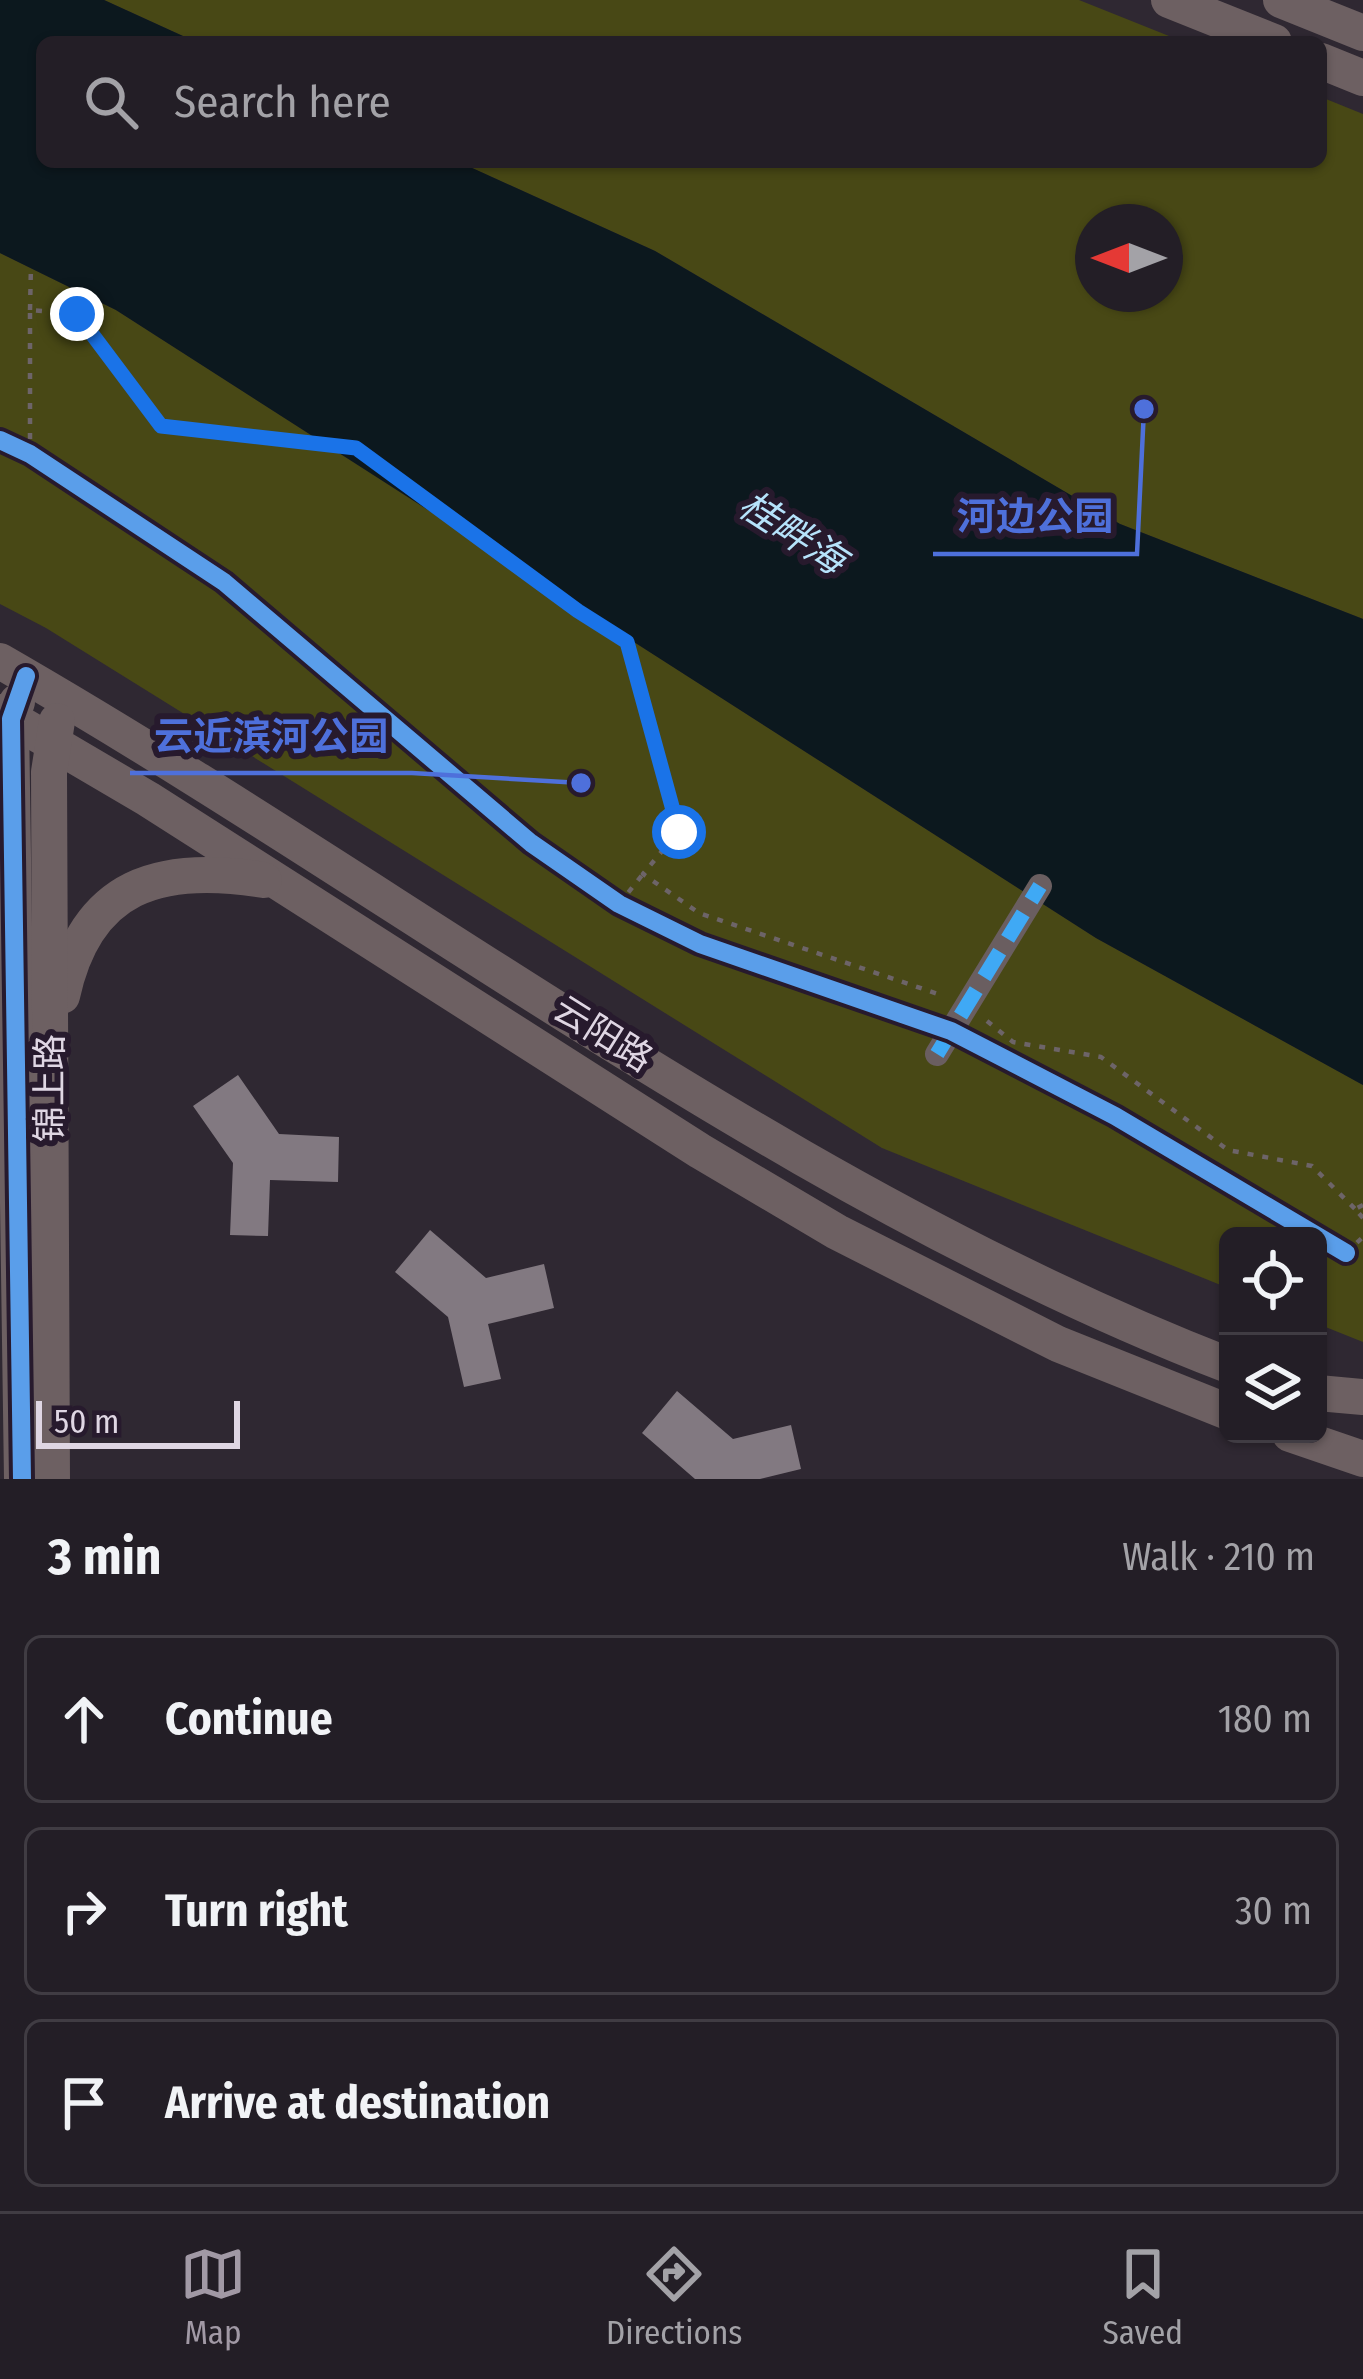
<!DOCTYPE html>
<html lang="en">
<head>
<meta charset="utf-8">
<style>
	:root { --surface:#231e26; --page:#2f2b32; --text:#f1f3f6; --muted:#a3a2a7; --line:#403c43; --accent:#a199a5 }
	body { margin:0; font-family:"Fira Sans Condensed","Noto Sans SC",sans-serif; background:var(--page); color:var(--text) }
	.controls { position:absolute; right:36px; bottom:36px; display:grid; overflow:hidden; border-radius:18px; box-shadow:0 3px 9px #0004 }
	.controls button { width:108px; height:108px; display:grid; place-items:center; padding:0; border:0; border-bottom:3px solid var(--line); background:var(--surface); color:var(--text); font:60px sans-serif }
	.compass { position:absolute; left:1075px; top:204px; width:108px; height:108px; border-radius:50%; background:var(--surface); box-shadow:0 3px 9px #0004; rotate:270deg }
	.scale { position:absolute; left:36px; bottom:30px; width:204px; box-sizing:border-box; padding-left:12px; border:6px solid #dfd6e3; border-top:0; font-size:33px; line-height:42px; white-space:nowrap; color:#dfd6e3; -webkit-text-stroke:9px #271a2d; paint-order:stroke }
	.stop { position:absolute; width:36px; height:36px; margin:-27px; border:9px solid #1a73e8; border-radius:50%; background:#fff }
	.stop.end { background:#1a73e8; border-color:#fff; box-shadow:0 3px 12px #0008 }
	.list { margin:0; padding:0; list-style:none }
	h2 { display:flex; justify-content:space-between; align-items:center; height:156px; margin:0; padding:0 48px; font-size:51px }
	h2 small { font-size:39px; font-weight:400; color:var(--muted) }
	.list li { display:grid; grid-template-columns:78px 1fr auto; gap:36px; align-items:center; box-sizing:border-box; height:168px; margin:0 24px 24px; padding:0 24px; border:3px solid var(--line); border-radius:18px }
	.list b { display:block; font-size:45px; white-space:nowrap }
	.list em { font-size:39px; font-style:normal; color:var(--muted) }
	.icon { flex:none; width:66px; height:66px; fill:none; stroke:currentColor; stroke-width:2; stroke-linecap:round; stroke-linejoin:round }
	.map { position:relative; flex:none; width:1363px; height:1479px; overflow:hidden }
	.search { position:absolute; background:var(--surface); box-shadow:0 3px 9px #0004; left:36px; right:36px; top:36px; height:132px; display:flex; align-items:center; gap:30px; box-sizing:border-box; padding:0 42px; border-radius:18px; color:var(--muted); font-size:45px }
	.sheet { height:732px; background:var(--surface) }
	nav { display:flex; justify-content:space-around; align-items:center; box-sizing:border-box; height:168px; border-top:3px solid var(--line); background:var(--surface); font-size:33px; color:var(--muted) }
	nav a { display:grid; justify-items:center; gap:6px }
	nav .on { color:var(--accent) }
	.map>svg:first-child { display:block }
	.green { fill:#484815; fill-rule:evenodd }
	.water { fill:#0c181e }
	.building { fill:#827981 }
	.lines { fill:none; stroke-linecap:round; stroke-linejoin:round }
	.path { stroke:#6d6468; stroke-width:4.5; stroke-dasharray:6 9; stroke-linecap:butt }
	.street { stroke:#6a5e60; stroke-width:24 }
	.secondary { stroke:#6d6062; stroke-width:36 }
	.quiet { stroke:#3fa9f5; stroke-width:15; stroke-dasharray:30 15; stroke-linecap:butt }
	.cycleway-casing { stroke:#271a2d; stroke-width:26 }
	.cycleway { stroke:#5a9eea; stroke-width:18 }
	.route { stroke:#1a73e8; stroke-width:15 }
	.labels { text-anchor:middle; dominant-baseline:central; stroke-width:12; stroke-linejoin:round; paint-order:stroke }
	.street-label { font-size:36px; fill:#dfd6e3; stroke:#271a2d }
	.water-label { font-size:39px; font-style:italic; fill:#b6e3fb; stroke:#271a2d }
	.leader { fill:none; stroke:#4e70db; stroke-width:4.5 }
	.callout-dot { fill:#4e70db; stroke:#271a2d; stroke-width:4.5 }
	.callout-label { font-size:39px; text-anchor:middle; font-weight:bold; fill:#4e70db; stroke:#271a2d; stroke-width:12; stroke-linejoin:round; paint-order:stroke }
</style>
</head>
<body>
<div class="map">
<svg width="1363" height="1479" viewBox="0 0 1363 1479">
	<rect width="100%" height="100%" fill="#2f2832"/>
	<g class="green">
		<path d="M104,0H1079L1184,42H196Z"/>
		<path d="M1321,97L1363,114V619L1120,524L655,251L459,162H1321ZM1093,222H1165V294H1093Z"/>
		<path d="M0,253L116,310L1096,938L1363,1085V1342L1318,1324V1236H1228V1288L882,1148L46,628L0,604Z"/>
	</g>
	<path class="water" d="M0,0H104L196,42H42V162H459L655,251L1120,524L1363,619V1085L1096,938L116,310L0,253Z"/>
	<g class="building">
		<path d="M238,1075L279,1134L339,1137L338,1182L270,1180L268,1236L230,1235L233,1163L193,1106Z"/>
		<path d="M430,1230L486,1278L544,1264L554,1308L488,1324L501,1379L464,1387L448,1317L395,1272Z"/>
		<path d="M677,1391L733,1439L791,1425L801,1469L760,1479H695L642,1433Z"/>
	</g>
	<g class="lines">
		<g class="path">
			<path d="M30,310L31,265"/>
			<path d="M30,454V310L78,314L161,426L356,448L578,611L627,642L678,832L643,874L699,913L941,995"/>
			<path d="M619,904L643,874"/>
			<path d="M987,1021L1013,1042L1101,1057L1228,1150L1312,1166L1355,1209"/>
			<path d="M1363,1205L1355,1209L1363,1218"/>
			<path d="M1346,1253L1363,1237"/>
		</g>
		<path class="street" d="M937,1054L1040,886"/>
		<g class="secondary">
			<path d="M1169,0L1274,42"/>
			<path d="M1281,0L1363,33"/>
			<path d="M1321,61L1363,78"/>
			<path d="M0,661C405,894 790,1196 1228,1365"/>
			<path d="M17,702L11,719L22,1479"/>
			<path d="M0,712L148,799L700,1151L837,1232L1058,1344L1228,1412"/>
			<path d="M62,996C86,884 160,863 264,880"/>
			<path d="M1318,1393L1363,1397"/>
			<path d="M1290,1434L1363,1459"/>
			<path d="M52,1479L49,772L57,721"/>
		</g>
		<path class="quiet" d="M937,1054L1040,886"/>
		<defs>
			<g id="cycleway">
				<path d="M0,440L30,454L224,582L531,843L619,904L700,944L951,1031L1115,1116L1346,1253"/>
				<path d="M22,1479L11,719L26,676"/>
			</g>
		</defs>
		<use href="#cycleway" class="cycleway-casing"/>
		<use href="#cycleway" class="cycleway"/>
	</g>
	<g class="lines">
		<path class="route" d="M77,314L161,426L356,448L578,611L627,642L679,832"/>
	</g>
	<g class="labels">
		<g class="street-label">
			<text transform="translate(603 1034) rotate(32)">云阳路</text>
			<text transform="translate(50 1088) rotate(-90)">锦上路</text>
		</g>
		<g class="water-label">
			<text transform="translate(792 533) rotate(33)">桂畔海</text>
		</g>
	</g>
	<path class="leader" d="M1144 409L1137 554H933M581 783L412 773H130"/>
	<g class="callout-dot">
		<circle cx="1144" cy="409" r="12"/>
		<circle cx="581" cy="783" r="12"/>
	</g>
	<g class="callout-label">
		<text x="1035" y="530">河边公园</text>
		<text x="271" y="750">云近滨河公园</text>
	</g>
</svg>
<div class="controls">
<button><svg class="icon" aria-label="locate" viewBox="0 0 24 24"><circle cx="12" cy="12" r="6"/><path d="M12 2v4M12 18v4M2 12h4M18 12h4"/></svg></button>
<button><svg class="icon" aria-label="layers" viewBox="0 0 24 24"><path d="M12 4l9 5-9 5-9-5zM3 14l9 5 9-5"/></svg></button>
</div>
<svg class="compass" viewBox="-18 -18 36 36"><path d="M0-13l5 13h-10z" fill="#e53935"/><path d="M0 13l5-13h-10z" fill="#a3a2a7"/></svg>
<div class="scale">50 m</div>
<div class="stop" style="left:679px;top:832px"></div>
<div class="stop end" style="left:77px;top:314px"></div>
<div class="search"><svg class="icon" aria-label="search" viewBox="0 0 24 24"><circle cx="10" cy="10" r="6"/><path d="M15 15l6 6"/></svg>Search here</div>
</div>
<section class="sheet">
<h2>3 min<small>Walk · 210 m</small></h2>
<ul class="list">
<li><svg class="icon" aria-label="ahead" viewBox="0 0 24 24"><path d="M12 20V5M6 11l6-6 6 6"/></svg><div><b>Continue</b></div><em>180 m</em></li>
<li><svg class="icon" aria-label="right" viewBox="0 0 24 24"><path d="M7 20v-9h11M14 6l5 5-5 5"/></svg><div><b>Turn right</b></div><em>30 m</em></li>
<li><svg class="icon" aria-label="arrive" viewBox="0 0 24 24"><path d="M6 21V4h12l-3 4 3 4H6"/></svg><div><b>Arrive at destination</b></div></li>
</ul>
</section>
<nav>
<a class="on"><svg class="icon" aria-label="map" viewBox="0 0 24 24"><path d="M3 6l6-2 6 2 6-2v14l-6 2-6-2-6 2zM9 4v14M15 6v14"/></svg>Map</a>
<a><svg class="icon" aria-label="directions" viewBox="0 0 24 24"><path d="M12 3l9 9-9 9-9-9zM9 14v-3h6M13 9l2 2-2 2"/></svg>Directions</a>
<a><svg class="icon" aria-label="saved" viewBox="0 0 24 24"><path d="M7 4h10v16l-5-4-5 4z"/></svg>Saved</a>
</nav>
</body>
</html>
